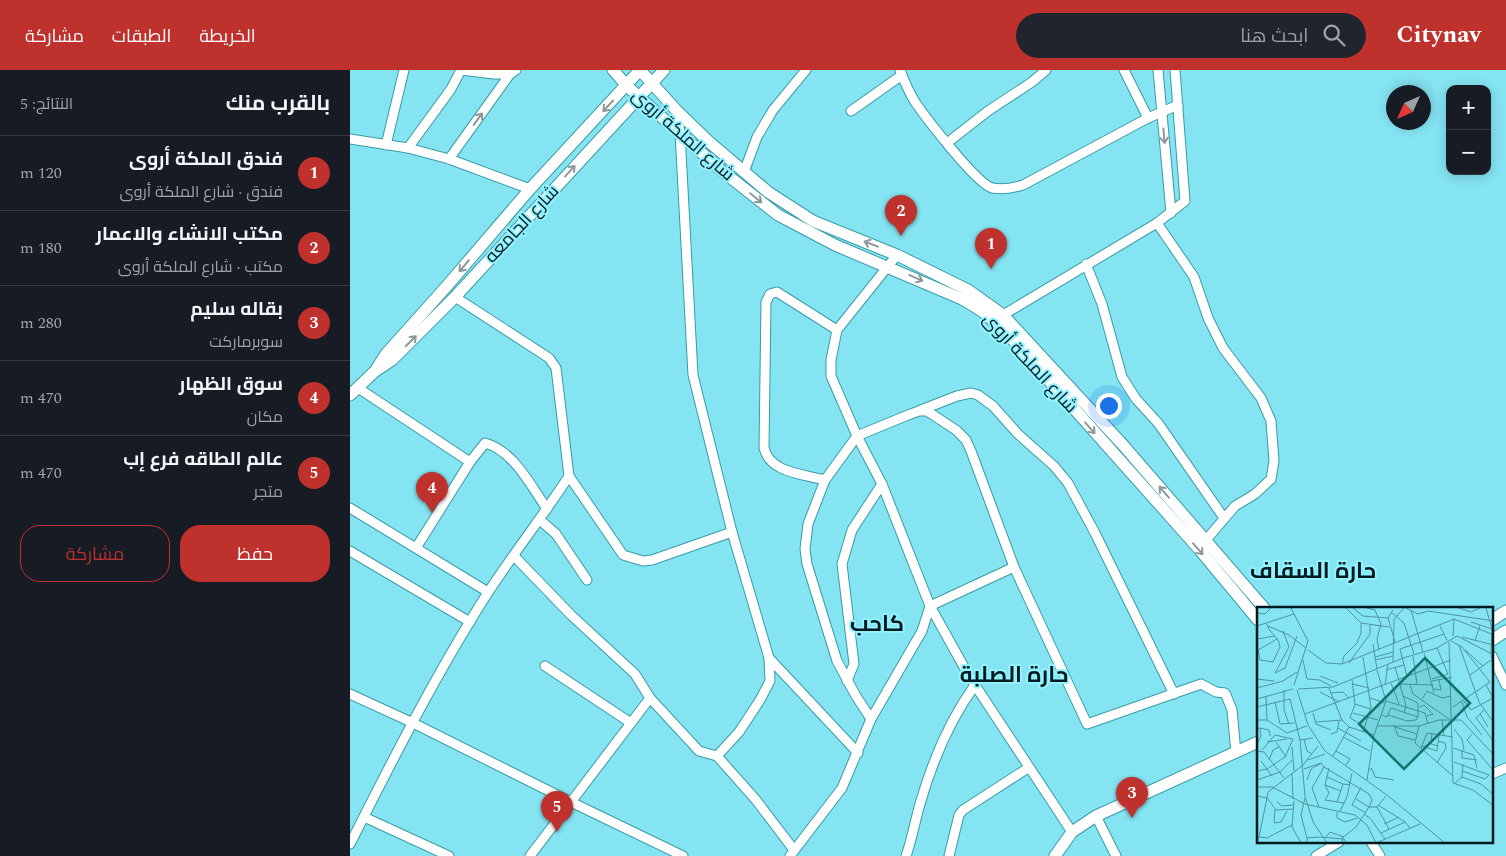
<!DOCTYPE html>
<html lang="ar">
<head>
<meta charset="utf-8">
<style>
	:root { --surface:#171b24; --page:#20242c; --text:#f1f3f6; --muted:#9ea1a6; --line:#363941; --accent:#bf312c }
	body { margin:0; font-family:Spectral,Cairo,serif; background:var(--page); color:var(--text); direction:rtl }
	.controls { position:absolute; right:15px; top:15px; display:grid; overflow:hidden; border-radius:10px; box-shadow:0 2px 12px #0003 }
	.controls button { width:45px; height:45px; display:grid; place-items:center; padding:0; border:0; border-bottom:1px solid var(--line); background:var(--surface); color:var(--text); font:25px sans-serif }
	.compass { position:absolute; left:1036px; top:15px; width:45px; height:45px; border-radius:50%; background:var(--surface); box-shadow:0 2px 12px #0003; rotate:225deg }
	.you { position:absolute; left:758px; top:335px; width:18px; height:18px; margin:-12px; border:4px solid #fff; border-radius:50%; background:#1a73e8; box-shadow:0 0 0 8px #1a73e833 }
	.badge { display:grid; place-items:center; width:32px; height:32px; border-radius:50%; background:var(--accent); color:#fff; font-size:16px; font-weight:700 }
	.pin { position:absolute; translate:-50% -41px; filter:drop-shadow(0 1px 2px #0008) }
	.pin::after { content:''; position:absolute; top:26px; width:18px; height:15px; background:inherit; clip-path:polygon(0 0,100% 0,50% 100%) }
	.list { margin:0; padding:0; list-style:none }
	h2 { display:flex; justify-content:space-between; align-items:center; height:65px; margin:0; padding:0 20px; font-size:21px }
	h2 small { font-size:16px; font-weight:400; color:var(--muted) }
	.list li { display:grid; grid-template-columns:32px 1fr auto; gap:15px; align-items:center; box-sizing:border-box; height:75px; padding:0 20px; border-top:1px solid var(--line) }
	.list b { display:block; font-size:19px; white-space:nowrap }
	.list p { margin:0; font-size:16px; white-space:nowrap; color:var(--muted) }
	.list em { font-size:16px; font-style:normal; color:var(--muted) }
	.actions { display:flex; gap:10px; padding:15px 20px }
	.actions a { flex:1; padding:11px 0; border:1px solid var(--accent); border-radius:20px; text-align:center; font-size:18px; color:var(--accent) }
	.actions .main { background:var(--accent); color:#fff }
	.icon { flex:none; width:28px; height:28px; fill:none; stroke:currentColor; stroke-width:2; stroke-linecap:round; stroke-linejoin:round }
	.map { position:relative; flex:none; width:1156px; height:786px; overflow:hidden; direction:ltr }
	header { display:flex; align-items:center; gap:30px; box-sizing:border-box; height:70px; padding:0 25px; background:var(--accent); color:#fff }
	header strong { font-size:24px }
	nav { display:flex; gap:28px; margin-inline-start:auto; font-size:18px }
	.search { width:350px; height:45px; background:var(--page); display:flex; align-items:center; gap:12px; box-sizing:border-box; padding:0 18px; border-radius:28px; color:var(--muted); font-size:19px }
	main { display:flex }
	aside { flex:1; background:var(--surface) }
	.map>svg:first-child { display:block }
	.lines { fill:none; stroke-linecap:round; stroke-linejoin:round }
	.minor-casing { stroke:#389ba8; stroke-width:11 }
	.tertiary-casing { stroke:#389ba8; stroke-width:13 }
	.minor { stroke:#fff; stroke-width:9 }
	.tertiary { stroke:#fff; stroke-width:11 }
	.oneway { stroke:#8c989a }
	.labels { text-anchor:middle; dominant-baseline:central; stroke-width:4; stroke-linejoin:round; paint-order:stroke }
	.street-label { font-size:18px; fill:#001b1f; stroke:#92f2ff }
	.district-label { font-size:22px; font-weight:bold; fill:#001b1f; stroke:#92f2ff }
	.inset-road { fill:none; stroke:#50949e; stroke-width:1 }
	.view { fill:#0f766e; fill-opacity:0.15; stroke:#0f766e; stroke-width:2.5 }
	.inset-edge { fill:none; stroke:#001b1f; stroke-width:2.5 }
</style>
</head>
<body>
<header>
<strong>Citynav</strong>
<div class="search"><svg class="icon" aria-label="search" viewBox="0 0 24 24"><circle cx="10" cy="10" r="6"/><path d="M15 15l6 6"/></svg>ابحث هنا</div>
<nav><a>الخريطة</a><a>الطبقات</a><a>مشاركة</a></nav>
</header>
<main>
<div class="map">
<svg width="1156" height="786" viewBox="0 0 1156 786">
	<rect width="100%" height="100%" fill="#85e4f2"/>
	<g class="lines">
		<defs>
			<g id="minor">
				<path d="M111,0L144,4H160"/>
				<path d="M550,0C554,11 559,22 565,32C576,48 626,113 642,118C653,120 663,118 673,115L798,48L828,35"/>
				<path d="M774,0L798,48"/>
				<path d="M808,0L821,143"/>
				<path d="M327,41L330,63L343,305L382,462L419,588L420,611L410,630L389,662L367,686"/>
				<path d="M501,41L552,5"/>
				<path d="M0,69L58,78L99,89L180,119"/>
				<path d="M597,73L638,41L682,12L696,0"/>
				<path d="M36,75L54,0"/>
				<path d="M58,78L101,19L111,0"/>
				<path d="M99,89L160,4L166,0"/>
				<path d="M394,102L407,67L423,40L456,0"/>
				<path d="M807,153L844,207L858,248L873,278L911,328L921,351L924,391L921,409L905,424L885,436L856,470"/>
				<path d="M547,185L487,260L481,290V306L507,366L532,414L580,536L619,606L722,762"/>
				<path d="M736,194L752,234L772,307L786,329L808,353L874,448"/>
				<path d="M105,227L199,288L206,298L219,406L273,485L293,491L302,490L382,462"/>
				<path d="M653,245L807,153L835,131L825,0"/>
				<path d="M8,318L120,392"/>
				<path d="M571,340L607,326L621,323L628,325L643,336L668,364L704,396L718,413L745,463L824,624"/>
				<path d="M475,410C453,404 420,403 414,378L416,232L420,224L427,222L487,260"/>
				<path d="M0,438L138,522"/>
				<path d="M190,450L206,464L237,510"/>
				<path d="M66,478L120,392L135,373C164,381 181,416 197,439"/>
				<path d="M0,481L120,552"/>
				<path d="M164,486L221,545L285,604L300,628L349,681L367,686L406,730L444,780"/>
				<path d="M1142,586L1156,615"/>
				<path d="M419,588L508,683"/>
				<path d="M195,596L281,653"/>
				<path d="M497,611L504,594L492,494L502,460L532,414"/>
				<path d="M0,624L61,652L221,732L333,786"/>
				<path d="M521,649L506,626L487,591L457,494L455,479L458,454L475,410L507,366L558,345L569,341H577L606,360L616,370L621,381L664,497L737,654L851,614L866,622L875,623L876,625L882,640L886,683"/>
				<path d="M1142,704L1156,698"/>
				<path d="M746,746L766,786"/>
				<path d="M14,747L99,786"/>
				<path d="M1021,772L1030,786"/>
				<path d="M0,774C43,689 86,604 137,524C163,484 193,446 219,406"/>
				<path d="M180,786L300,628"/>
				<path d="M440,786L492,718L521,649L572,561L580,536L664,497"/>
				<path d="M556,786C562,769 565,751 570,734C582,692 599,651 625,615"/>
				<path d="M599,786L609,745L613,740L678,698"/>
				<path d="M966,786L989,772"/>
			</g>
			<g id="tertiary">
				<path d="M263,0L277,16L372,101L428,145L485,175L612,229L632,241L655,261L849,479L908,550"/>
				<path d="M290,0L327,41L358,71L418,122L463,151L547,185L618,220L653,245L773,375L914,538"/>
				<path d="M27,298L36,284L96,217L180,119L290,0"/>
				<path d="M0,325L24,302L42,290L105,227L314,0"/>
				<path d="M1142,550L1156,541"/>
				<path d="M1142,570L1156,561"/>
				<path d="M705,786L722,762L746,746L908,672"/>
			</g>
		</defs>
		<use href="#minor" class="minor-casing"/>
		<use href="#tertiary" class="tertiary-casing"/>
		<use href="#minor" class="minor"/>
		<use href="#tertiary" class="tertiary"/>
	</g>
	<defs><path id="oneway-shaft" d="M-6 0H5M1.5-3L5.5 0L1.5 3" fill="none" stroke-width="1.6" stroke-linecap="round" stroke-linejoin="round" transform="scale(1.25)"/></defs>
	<g class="oneway">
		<use href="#oneway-shaft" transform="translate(258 36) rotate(133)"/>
		<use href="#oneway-shaft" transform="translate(128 49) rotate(-54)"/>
		<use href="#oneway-shaft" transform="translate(814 66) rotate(85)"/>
		<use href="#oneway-shaft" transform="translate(220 101) rotate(-48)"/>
		<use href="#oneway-shaft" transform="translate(406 128) rotate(39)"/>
		<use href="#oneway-shaft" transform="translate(521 174) rotate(-159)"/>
		<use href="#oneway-shaft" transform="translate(114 196) rotate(130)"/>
		<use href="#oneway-shaft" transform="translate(566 208) rotate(24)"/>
		<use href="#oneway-shaft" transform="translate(61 271) rotate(-45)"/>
		<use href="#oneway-shaft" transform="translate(740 358) rotate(49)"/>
		<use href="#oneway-shaft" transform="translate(814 422) rotate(-131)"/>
		<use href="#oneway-shaft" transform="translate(848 479) rotate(49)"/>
	</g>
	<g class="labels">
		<g class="street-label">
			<text transform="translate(333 65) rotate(41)">شارع الملكة أروى</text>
			<text transform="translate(172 154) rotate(-47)">شارع الجامعه</text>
			<text transform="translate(680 293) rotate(47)">شارع الملكة أروى</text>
		</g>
		<g class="district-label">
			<text x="963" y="501">حارة السقاف</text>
			<text x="527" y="554">كاحب</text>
			<text x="664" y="605">حارة الصلبة</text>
		</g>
	</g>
	<g transform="translate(907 537)">
		<rect width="236" height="236" fill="#85e4f2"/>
		<path class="inset-road" d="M34,1L51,34L37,78M96,1L106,9L131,11M110,1L118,3L124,17L120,32L122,43M149,1L161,7L171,4L237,14M202,1L214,5L223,1M229,1L235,22L234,46M136,3L131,11L138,35M154,3L166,45M134,5L147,16L157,47M0,6L8,7L14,1M214,15L235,22M9,16L14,25L18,29L22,35L23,40L16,55L3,53L1,43L20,32M104,16L132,20M0,19L37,7M11,19L32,28L49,41M183,19L190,33M26,24L32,40L18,66L28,61L40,29M196,29L197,12M200,29L237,48M205,30L237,38M0,32L18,29M194,34L205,40L233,75L196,100M218,34L223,18M192,35L196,176L216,183L237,199M116,37L120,62M202,38L222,95L237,116M51,43L69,56L85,57L197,12L237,28M208,43L226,59M167,46L177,86M234,47L237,66M156,49L160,77M106,50L114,100L106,125M118,50L136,45M46,53L50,72L63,73L74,79M118,53L136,49M136,55L137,12L147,1M92,56L113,27V18M85,57L87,49L100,36L104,26V16L89,1M138,60L149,99L147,106M129,63L147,58M213,68L234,53M63,69L81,76M150,70L143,42L187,27M0,72L17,74M175,72L191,67L180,41M95,73L98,97L93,111L102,116M175,74L195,70M134,76L142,97M95,77L112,81M143,77L176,78M128,78L131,58M153,78L156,87L192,112M0,81L26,74L40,65M72,81L85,113L92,120L117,128M41,82L76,80L146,51L180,41L200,29M177,82L184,83L182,73M27,83V103L32,117M40,83L51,118L68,144L130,188L188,236M63,85L82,95M73,86L86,85L92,91M9,90L10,113M113,91L128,96M0,92L36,82M165,92L170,84L185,91L194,89M129,94L168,106L171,117M207,94L214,103L236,91L229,78M18,95L23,117L37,116M205,95L210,110L225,128M98,97L114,102M0,100L33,92L43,133M163,100L167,98L176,107L170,109M227,103L219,111L237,135M56,106L59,117L74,123M96,106L121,113M48,107L194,53M223,107L231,120M124,108L130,110L134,101L161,110V96L146,89M131,108L150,114L159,113L161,110M0,113H10L30,126L50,119M185,113L187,129M59,115L85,113M137,118L141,129L158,133M120,119H162L182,113H204L237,148M162,119L158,136L196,169M138,120L160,127M3,121L12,123L13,129M81,121L104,134M0,122L3,121L4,129L0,137M197,122L205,132L207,143M175,126L174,137L181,139M74,127L80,125L82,114M215,127L210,133L237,164M86,130L113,144M56,131L43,133L48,189L56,215L70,236M47,132L50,144L55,147M10,135L30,132M19,135L29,150M165,139L180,144L182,128M35,140L37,164M164,141L170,126L196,130M196,141L217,148L220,161M5,143L18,128L36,132M205,143V151L220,153M0,144L7,145L27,171M79,144L93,152L89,158M76,149L92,120M12,153L16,143L22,140M51,153L68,147M4,154L15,169M197,155L232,168L228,172L205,164M180,156L189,141L188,136L181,134M72,161L68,178L72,186L68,193L87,196M47,162L64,156L67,160M112,162H115L118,170L137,173M0,164L10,162L28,150L36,132M35,166L36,192M70,170L86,177M205,170L224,177L237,188M0,173L23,165L35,153M50,173L54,162L63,157M110,173L117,128L129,94L120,63M197,177L205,170L206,157M68,178L84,184M0,180H15L48,197L98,208L110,218L119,236M104,180L95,198L109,206M0,189L10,191L2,230M48,191L44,208L50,231M37,194L35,220L44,236M20,195L25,199L36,198M80,195L86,177L93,178M121,198L148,215M62,200L55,181L67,160L112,187L115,193L112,200M112,200H120L129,189M120,200L132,222M18,202L17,216L24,215L30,204M36,202L19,203L10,191L11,185L46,158L61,139M83,204L90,190L95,166M80,205V211L88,215L100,211M108,208L113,211L128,232M127,217L142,210M124,226L148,215L153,221M69,230L73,225L87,230M0,234L2,230L10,231L35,218M50,236V231L62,230L87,232L90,236M86,236L85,231L99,220L112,200L99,192M119,236L163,217"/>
		<path class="view" d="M168,51L213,96L147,162L102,117Z"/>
		<rect width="236" height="236" class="inset-edge"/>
	</g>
</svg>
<div class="controls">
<button>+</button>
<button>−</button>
</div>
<svg class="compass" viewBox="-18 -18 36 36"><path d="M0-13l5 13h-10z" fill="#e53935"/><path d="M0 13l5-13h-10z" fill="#9ea1a6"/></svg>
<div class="you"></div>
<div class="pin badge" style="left:641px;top:199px">1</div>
<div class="pin badge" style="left:551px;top:166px">2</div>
<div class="pin badge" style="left:782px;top:748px">3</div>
<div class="pin badge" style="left:82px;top:443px">4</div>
<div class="pin badge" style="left:207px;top:762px">5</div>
</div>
<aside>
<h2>بالقرب منك<small>النتائج: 5</small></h2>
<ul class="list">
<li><span class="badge">1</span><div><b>فندق الملكة أروى</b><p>فندق · شارع الملكة أروى</p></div><em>120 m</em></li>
<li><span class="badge">2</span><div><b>مكتب الانشاء والاعمار</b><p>مكتب · شارع الملكة أروى</p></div><em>180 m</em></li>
<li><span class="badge">3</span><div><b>بقاله سليم</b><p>سوبرماركت</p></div><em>280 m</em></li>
<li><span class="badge">4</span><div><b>سوق الظهار</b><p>مكان</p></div><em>470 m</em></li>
<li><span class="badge">5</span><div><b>عالم الطاقه فرع إب</b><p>متجر</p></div><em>470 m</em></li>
</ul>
<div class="actions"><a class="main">حفظ</a><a>مشاركة</a></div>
</aside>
</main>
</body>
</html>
